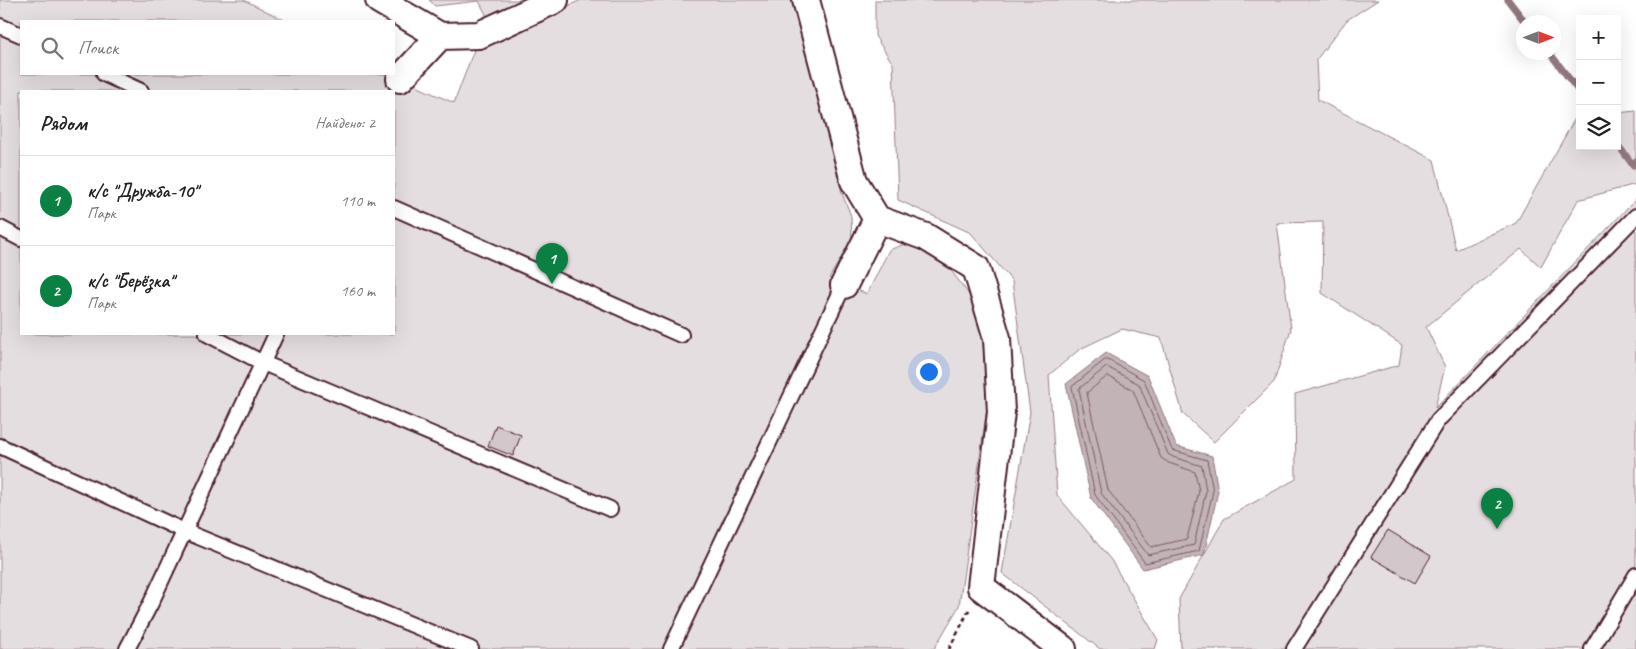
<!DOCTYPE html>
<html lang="ru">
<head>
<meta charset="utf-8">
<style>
	:root { --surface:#fff; --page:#f6f6f6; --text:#202124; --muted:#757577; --line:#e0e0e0; --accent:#0b8043 }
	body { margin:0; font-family:Caveat,sans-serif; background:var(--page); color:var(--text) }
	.controls { position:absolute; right:15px; top:15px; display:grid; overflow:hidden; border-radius:0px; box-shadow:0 5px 20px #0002 }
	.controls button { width:45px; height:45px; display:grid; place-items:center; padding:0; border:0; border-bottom:1px solid var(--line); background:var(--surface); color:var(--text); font:25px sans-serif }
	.compass { position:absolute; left:1516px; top:15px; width:45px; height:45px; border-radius:50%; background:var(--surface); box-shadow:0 5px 20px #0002; rotate:90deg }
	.you { position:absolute; left:928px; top:371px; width:18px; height:18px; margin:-12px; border:4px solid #fff; border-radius:50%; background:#1a73e8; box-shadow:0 0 0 8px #1a73e833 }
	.badge { display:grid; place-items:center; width:32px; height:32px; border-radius:50%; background:var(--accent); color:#fff; font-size:16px; font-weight:700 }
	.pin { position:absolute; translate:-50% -41px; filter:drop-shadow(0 1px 2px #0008) }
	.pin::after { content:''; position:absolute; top:26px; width:18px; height:15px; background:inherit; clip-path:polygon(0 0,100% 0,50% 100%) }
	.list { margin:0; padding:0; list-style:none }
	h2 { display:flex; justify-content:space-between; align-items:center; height:65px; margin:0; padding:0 20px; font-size:21px }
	h2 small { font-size:16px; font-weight:400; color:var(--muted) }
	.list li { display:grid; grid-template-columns:32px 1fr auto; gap:15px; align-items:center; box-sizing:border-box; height:90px; padding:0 20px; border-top:1px solid var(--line) }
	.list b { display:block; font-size:19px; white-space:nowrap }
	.list p { margin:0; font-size:16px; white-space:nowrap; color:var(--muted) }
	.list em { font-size:16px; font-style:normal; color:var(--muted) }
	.icon { flex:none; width:28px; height:28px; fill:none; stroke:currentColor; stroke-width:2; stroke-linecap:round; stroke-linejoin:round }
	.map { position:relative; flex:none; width:1636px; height:649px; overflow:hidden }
	.search { position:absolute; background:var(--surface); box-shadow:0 5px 20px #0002; left:20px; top:20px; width:375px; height:55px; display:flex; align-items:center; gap:12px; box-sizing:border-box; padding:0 18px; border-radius:0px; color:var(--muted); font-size:19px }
	.panel { position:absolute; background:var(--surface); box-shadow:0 5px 20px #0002; left:20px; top:90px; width:375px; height:245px; border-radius:0px }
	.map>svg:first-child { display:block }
	.green { fill:#e5dee0; stroke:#987e86; fill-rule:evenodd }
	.water { fill:#c1b3b6; stroke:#91787e }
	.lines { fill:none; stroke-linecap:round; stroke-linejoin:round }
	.shore { stroke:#7a5a63; stroke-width:1 }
	.stream { stroke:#91787e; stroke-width:7 }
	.building { fill:#d2c7cb; stroke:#4a1f2b }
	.service-casing { stroke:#4a1f2b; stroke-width:18 }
	.minor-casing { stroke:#4a1f2b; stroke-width:30 }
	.path { stroke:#4a1f2b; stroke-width:3; stroke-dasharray:4 4; stroke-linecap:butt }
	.service { stroke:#fff; stroke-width:14 }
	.minor { stroke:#fff; stroke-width:26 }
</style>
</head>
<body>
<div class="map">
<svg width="1636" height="649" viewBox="0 0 1636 649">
	<rect width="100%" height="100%" fill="#fff"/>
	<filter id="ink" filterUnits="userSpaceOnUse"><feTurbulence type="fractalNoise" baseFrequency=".02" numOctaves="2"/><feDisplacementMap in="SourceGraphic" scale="10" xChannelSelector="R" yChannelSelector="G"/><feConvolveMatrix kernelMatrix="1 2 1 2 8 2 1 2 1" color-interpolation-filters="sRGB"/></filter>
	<g filter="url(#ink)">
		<g class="green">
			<path d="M0,0H244L286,21H21V74H389L454,103L474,50L581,0H794L842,193L851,216L852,240L829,278L867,294L889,250L910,242L947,265L976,304L990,386L959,606L934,649H0ZM21,91H394V334H21Z"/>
			<path d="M429,0H549L491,24L479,1L435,6Z"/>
			<path d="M875,0H1378L1347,20L1316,60L1318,100L1434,160L1456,250L1516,223L1577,115H1580V146H1617V113L1636,111V184L1578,200L1541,267L1521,249L1426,327L1445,367L1435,408L1636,199V649H1181L1179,599L1224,519L1296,479L1295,394L1399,365L1402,345L1322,293L1323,222L1277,223L1291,329L1274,382L1214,442L1183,414L1161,338L1122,329L1080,349L1049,375L1057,495L1111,560L1158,640L1155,649H1100L1002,573L1030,412L1012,281L971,233L898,200L893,64L875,36Z"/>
		</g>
		<path class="water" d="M1106,353L1148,376L1176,446L1212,456L1218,491L1204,555L1143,569L1091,498L1066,384Z"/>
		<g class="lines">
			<g class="shore">
				<path d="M1105,360H1108L1144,380L1172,450L1207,460L1213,491L1199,551L1145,563L1095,495L1072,387Z"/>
				<path d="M1107,367L1139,384L1168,454L1173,457L1202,466L1206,491L1194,545L1148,555L1101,493L1079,389Z"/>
				<path d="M1108,376L1133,390L1161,458L1169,463L1195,472L1199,491L1187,539L1151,547L1108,490L1087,393Z"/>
			</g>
			<g class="stream">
				<path d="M1508,0L1525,22"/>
				<path d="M1549,52L1580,93"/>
				<path d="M1617,144L1633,165L1636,161"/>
			</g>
		</g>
		<g class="building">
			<path d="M496,425L521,435L513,456L488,446Z"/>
			<path d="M1388,530L1431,556L1415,583L1371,557Z"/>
		</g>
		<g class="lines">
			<defs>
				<g id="service">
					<path d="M0,26L21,35"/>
					<path d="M104,74L141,91"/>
					<path d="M394,208L681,335"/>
					<path d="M0,228L21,239"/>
					<path d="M207,334L263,363L610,509"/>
					<path d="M0,446L184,531L471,649"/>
					<path d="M127,649L151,603L276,334"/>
					<path d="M671,649L844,285"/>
					<path d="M1294,649L1438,420L1636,216"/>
					<path d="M1592,649L1636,575"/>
				</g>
				<g id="minor">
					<path d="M379,0L440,36"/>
					<path d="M806,0L854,181L877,219L926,237L976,268L997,338L1001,412L981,587L1063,649"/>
					<path d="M400,79L440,36L479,35L555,0"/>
					<path d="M844,285L877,219"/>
				</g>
			</defs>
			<use href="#service" class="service-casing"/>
			<use href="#minor" class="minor-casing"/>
			<path class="path" d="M949,649L969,610"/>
			<use href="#service" class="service"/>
			<use href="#minor" class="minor"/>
		</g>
	</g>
</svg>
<div class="controls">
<button>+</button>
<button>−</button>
<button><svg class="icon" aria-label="layers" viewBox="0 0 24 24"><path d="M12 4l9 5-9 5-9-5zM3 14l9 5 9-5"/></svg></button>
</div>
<svg class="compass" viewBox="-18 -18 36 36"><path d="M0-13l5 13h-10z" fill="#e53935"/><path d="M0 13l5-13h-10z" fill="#757577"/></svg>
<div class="you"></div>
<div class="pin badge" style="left:552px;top:284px">1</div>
<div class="pin badge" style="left:1497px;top:529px">2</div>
<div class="search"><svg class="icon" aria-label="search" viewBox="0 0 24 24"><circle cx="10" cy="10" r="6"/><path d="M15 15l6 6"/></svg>Поиск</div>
<section class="panel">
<h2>Рядом<small>Найдено: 2</small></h2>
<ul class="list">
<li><span class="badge">1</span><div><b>к/с &quot;Дружба-10&quot;</b><p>Парк</p></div><em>110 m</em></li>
<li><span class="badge">2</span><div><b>к/с &quot;Берёзка&quot;</b><p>Парк</p></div><em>160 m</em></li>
</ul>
</section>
</div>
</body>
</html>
